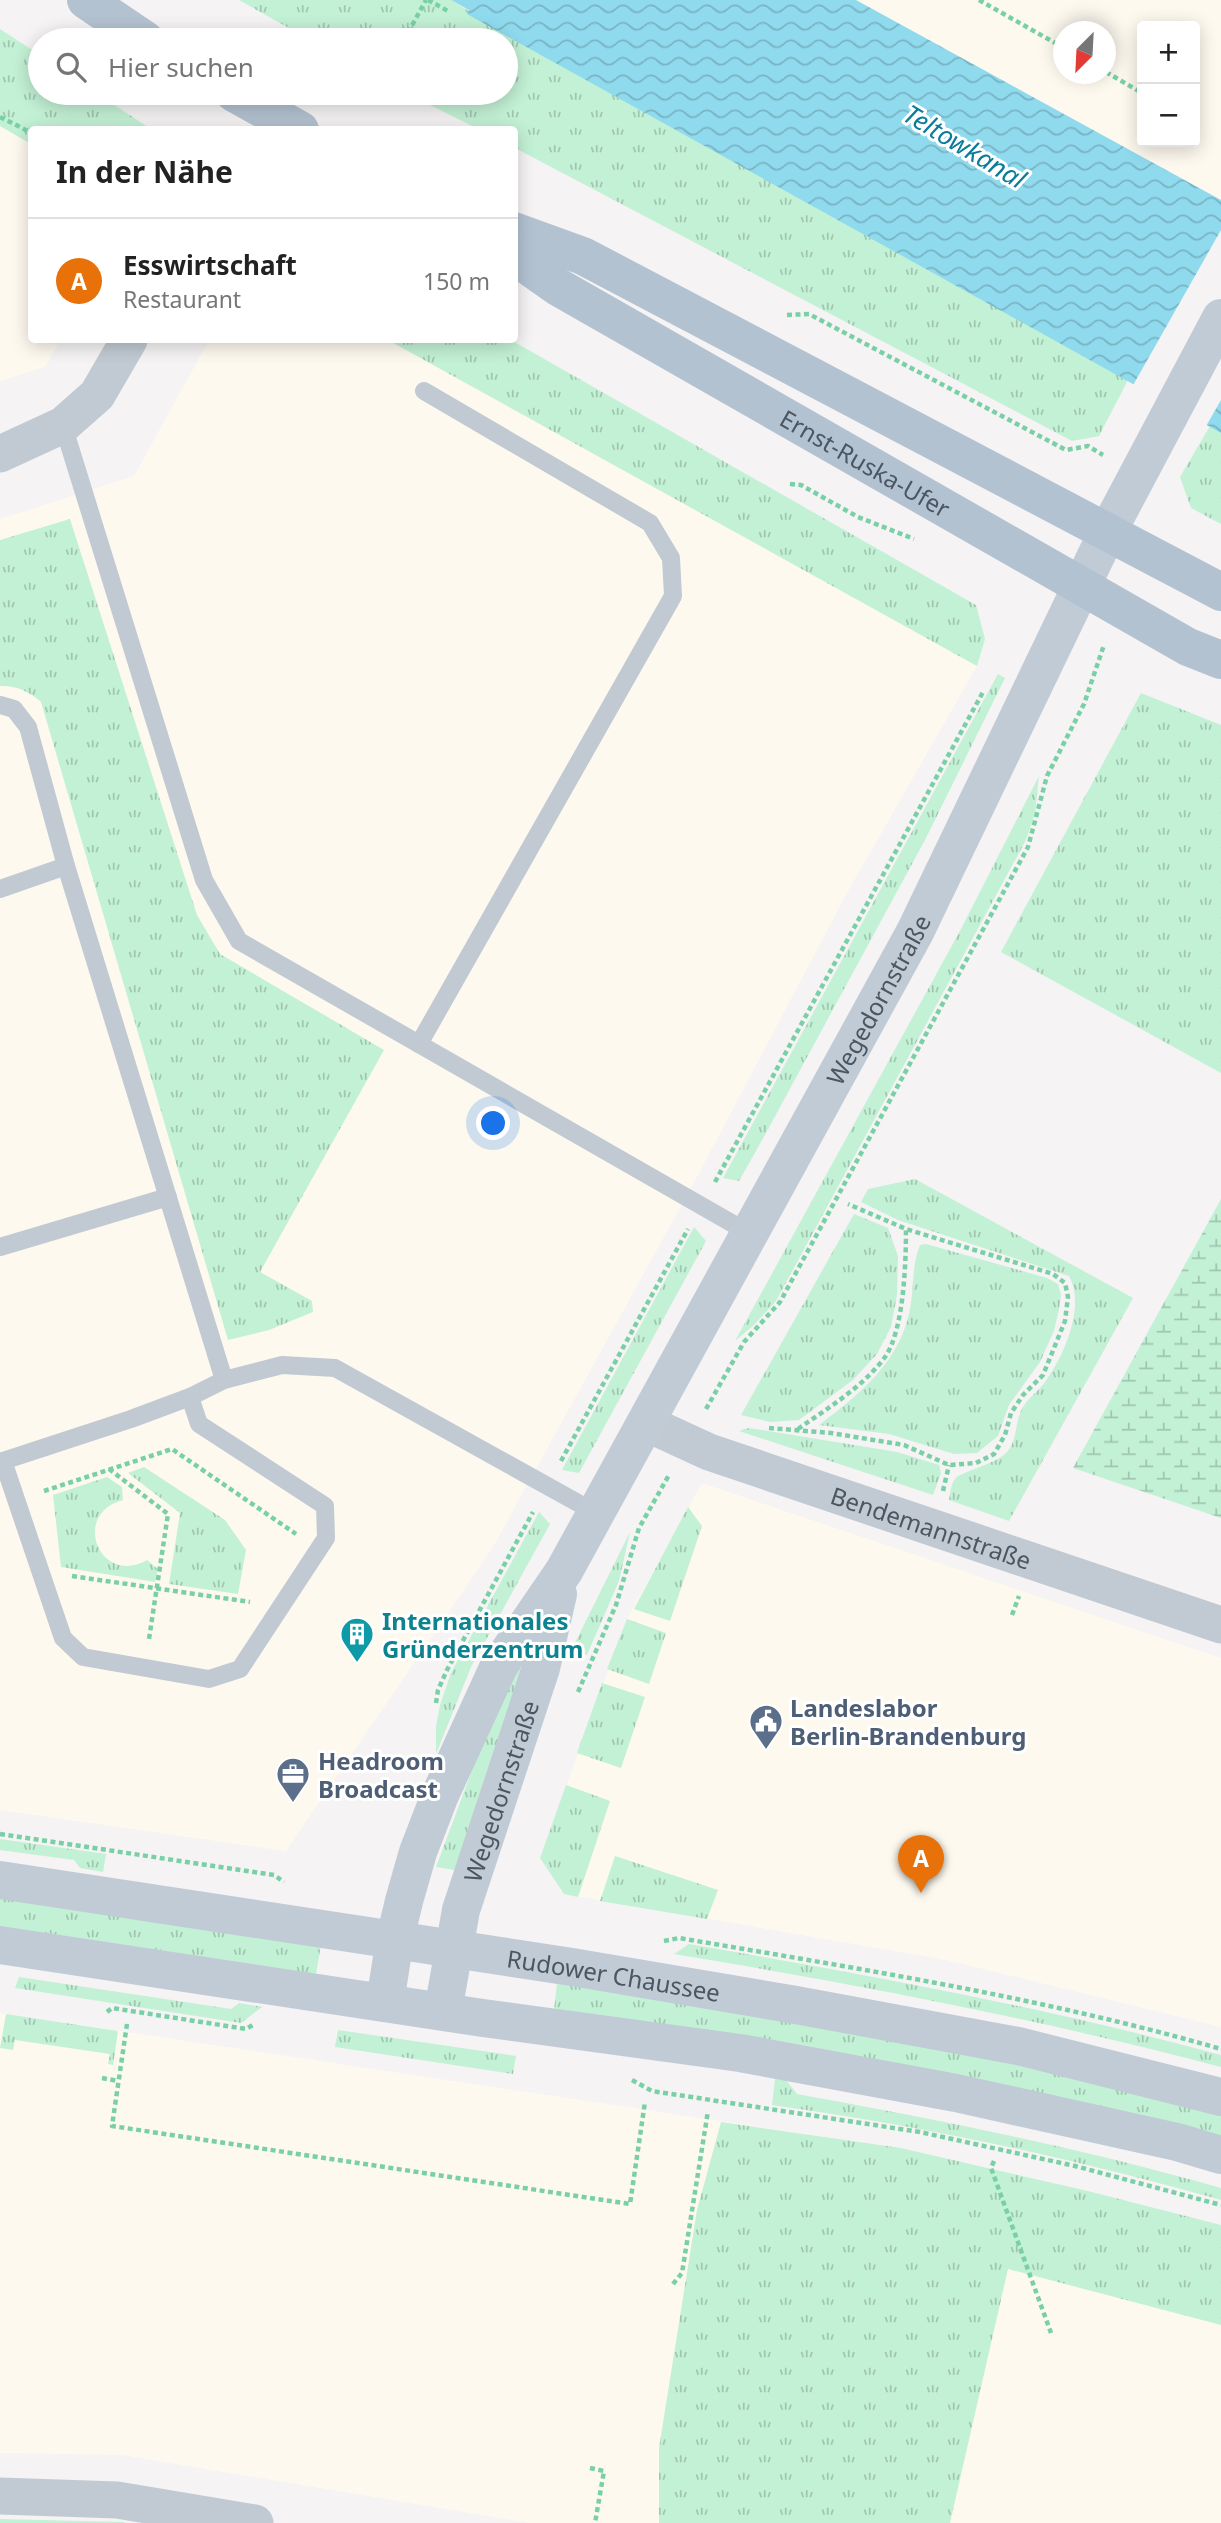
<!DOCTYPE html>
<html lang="de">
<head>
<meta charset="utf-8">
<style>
	:root { --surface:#fff; --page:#f6f6f6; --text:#222; --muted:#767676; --line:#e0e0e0; --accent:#111827 }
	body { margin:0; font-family:"Noto Sans",sans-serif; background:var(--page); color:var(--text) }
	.controls { position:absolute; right:21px; top:21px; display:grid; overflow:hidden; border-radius:7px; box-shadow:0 4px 18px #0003 }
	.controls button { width:63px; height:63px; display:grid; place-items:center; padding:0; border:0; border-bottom:2px solid var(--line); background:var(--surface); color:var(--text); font:35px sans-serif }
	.compass { position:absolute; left:1053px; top:21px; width:63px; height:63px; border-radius:50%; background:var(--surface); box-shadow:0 4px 18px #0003; rotate:204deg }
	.you { position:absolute; left:494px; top:1124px; width:24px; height:24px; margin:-18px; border:5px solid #fff; border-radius:50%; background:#1a73e8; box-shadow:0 0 0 10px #1a73e833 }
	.badge { display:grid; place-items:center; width:46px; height:46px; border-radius:50%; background:var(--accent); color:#fff; font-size:23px; font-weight:700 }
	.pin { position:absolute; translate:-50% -58px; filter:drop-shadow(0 2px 4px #0008) }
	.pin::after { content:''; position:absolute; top:37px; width:24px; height:21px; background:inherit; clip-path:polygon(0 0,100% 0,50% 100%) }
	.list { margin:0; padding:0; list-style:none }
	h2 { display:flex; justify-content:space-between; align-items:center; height:91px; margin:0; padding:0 28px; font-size:30px }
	h2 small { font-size:23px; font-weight:400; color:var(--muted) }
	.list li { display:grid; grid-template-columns:46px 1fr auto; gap:21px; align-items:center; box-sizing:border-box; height:126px; padding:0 28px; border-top:2px solid var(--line) }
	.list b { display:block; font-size:26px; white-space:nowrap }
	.list p { margin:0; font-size:23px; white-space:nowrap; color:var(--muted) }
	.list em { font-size:23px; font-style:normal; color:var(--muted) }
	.icon { flex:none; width:38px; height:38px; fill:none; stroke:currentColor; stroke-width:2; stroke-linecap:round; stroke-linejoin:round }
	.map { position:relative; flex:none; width:1221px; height:2523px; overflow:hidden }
	.search { position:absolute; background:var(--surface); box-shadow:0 4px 18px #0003; left:28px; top:28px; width:490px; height:77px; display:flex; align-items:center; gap:18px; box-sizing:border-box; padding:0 24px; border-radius:38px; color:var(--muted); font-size:26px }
	.panel { position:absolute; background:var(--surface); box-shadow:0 4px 18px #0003; left:28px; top:126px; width:490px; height:217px; border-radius:7px }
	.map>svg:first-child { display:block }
	.commercial { fill:#fdf9ef; fill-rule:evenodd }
	.grass { fill:url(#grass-tufts) }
	.wetland { fill:url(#wetland-marsh) }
	.park { fill:url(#park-crowns) }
	.water { fill:url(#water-waves) }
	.pier { fill:#f5f3f3 }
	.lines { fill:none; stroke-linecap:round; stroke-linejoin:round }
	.path { stroke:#7ad0a6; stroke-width:4.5; stroke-dasharray:5 3.5; stroke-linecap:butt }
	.lane { stroke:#c1cad2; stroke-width:18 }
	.street { stroke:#c1cad2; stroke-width:37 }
	.secondary { stroke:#c1cbd6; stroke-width:38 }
	.primary { stroke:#b3c2d1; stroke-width:38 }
	.labels { text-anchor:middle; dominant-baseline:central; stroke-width:6; stroke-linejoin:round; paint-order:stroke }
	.street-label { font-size:24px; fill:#4a5661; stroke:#fff }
	.culture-label { font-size:24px; font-weight:bold; fill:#0d838f; stroke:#fff; text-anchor:start }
	.service-label { font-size:24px; font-weight:bold; fill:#4e5e75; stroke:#fff; text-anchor:start }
	.water-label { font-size:26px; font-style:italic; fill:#0c7c9b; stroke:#fff }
</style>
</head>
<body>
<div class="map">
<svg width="1221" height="2523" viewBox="0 0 1221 2523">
	<defs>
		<pattern id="grass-tufts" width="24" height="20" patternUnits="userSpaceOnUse" patternTransform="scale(1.75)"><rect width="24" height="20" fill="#c3f1d5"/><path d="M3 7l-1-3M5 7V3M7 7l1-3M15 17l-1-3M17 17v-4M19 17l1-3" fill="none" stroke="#a0c6b0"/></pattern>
		<pattern id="wetland-marsh" width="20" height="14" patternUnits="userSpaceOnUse" patternTransform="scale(1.75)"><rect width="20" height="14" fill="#c3f1d5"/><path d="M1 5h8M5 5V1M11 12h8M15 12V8" fill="none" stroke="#a0c6b0"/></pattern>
		<pattern id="park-crowns" width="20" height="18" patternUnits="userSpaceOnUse" patternTransform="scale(1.75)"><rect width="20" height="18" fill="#c3f1d5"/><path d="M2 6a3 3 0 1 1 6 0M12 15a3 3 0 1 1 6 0" fill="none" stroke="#a0c6b0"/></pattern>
		<pattern id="water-waves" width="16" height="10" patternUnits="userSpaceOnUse" patternTransform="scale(1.75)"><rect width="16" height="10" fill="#90daee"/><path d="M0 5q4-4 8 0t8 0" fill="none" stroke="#78b4c4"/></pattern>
	</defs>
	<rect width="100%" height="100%" fill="#f5f3f3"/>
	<g class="commercial">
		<path d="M856,0H1221V200ZM1142,26H1195V142H1142ZM1064,32H1106V74H1064Z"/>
		<path d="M0,126L31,144L32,340H61L45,367L0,381Z"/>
		<path d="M209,340H388L977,666L847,893L697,1177L493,1547L286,1851L0,1810V519L134,476Z"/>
		<path d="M702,1483L1221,1658V2027L946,1960L564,1894L540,1858L627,1619Z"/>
		<path d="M0,2013L901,2148L1088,2191L1221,2225V2523H529L122,2455L0,2453Z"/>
	</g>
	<g class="grass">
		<path d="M239,0H451L469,11L468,14L1128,380L1099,436L1072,441L515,148L514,130L478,129L406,93H506V40H310Z"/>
		<path d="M0,29L40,55V93H96L151,129L32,130L31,144L0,126Z"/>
		<path d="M388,340H511L976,605L985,639L977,666Z"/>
		<path d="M1210,426L1221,433V524L1191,508L1180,477Z"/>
		<path d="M70,519L197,915L220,954L384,1050L260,1272L312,1301L313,1312L269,1330L228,1340L41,702C31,692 15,685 0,686V540Z"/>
		<path d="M998,674L1005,678L925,840L761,1142L739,1181L723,1178Z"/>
		<path d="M1141,693L1221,725V1073L1001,952Z"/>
		<path d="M1039,776L1035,813L1026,840L776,1301L754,1325L735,1341L961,929Z"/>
		<path d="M915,1179L1133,1298L1009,1521L949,1500C950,1494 951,1484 955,1479C959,1472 995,1465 1007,1452C1017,1441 1015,1424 1021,1411C1026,1399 1038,1392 1045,1382C1064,1356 1086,1306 1069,1276L898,1220L861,1202L868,1189Z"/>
		<path d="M854,1214L888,1228L898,1256L897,1295L891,1327L877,1354L853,1380L799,1420L770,1422L741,1415Z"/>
		<path d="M694,1227L706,1241L579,1473L562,1470Z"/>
		<path d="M926,1244L1047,1278L1058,1284L1061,1295L1059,1309L1054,1331L1040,1362L1009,1405L998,1436L977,1453L954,1454L889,1434L819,1425C861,1393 903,1360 911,1303C914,1283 912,1265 920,1245Z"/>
		<path d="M749,1428L897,1452L939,1465L941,1473L933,1495L739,1431Z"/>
		<path d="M144,1467L225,1520L246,1550L238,1594L169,1584L180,1513L128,1473Z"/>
		<path d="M107,1477L122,1487L123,1500C70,1514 100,1587 147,1560L158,1569L155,1582L61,1567L53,1495Z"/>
		<path d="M688,1507L702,1526L670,1621L634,1609Z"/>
		<path d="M539,1512L550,1524L471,1667L436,1754V1726L440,1705L451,1673Z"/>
		<path d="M630,1532L619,1581L587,1655L572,1649Z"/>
		<path d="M627,1619L666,1633L649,1684L607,1669Z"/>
		<path d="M519,1668L522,1670L455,1870L436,1867L492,1717Z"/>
		<path d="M602,1683L645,1697L621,1768L577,1753Z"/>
		<path d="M566,1785L610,1801L578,1897L564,1894L540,1858Z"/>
		<path d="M0,1839L106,1854L103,1872L80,1868L74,1860L0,1850Z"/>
		<path d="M615,1856L718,1890L707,1919L600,1901Z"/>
		<path d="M0,1898L321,1945L316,1974L0,1926Z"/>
		<path d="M689,1944C868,1975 1046,2007 1221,2055V2067C1039,2019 860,1985 674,1954Z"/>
		<path d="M19,1977L231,2009L239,2003L262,2007L241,2023L15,1988Z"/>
		<path d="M557,1983C779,2019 1005,2052 1221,2116V2138L554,2010Z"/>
		<path d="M6,2014L118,2031L113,2065L108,2064L110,2054L15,2040L13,2050L0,2048Z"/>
		<path d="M338,2030L516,2056L513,2074L335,2047Z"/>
		<path d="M775,2079L786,2080L797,2094C940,2120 1081,2148 1221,2188V2200C1074,2158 923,2126 772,2105Z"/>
		<path d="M721,2122L901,2148L1088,2191L1221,2225V2325L1008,2269L950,2523H659V2448L697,2210Z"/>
	</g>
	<path class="wetland" d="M1221,1199V1518L1073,1468Z"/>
	<path class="park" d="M0,2519L123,2522L126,2523H0Z"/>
	<path class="water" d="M451,0H856L1221,200V433L467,14L469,10Z"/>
	<path class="pier" d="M1221,230V400L1205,428L1132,387Z"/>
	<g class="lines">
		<g class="path">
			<path d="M428,0L448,11"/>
			<path d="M979,0L1064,48"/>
			<path d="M404,40L426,0"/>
			<path d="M1106,72L1142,93"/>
			<path d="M372,95L374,93"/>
			<path d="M0,117L32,133"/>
			<path d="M787,315L809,314L1066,450L1088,446L1103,455"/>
			<path d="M790,484L801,485L858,517L914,539"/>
			<path d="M715,1182L983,692"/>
			<path d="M706,1409L744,1342L780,1302L1028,847L1047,776L1084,704L1104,645"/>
			<path d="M769,1428L831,1433L904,1445L949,1465L976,1463L994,1454L1005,1435L1011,1413L1023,1395L1043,1375L1065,1321L1068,1297L1065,1283L1053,1274L906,1229L848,1204"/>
			<path d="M798,1429C828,1408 863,1387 885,1357C904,1330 906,1262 906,1229"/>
			<path d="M561,1461L688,1229"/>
			<path d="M109,1469L168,1514L149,1639"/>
			<path d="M44,1491L172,1449L296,1534"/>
			<path d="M943,1491L949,1465"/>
			<path d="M72,1576L250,1602"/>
			<path d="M1012,1615L1019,1596"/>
			<path d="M578,1692L616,1605L639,1528L669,1475"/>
			<path d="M436,1703L438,1690L447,1670L533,1512"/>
			<path d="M0,1834L274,1875L284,1882"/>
			<path d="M664,1941L679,1938C861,1969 1044,1998 1221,2049"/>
			<path d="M107,2012L112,2008L246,2029L253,2025"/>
			<path d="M127,2024L112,2126L630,2204L645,2102"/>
			<path d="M102,2078L118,2081"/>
			<path d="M632,2080L652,2091L920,2132L1075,2166L1221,2205"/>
			<path d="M994,2161L991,2168L1051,2333"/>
			<path d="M673,2284L682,2273L708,2111"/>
			<path d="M590,2468L604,2471L595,2523"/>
		</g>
		<g class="lane">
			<path d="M63,425L204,880L239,941L749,1233"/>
			<path d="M0,705L14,709L28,727L66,866L224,1380"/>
			<path d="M0,889L66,866"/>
			<path d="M419,1044L673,596L671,558L650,523L424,391"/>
			<path d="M0,1247L168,1197"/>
			<path d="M3,1461L63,1638L83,1657L209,1679L240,1669L326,1538L325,1506L199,1424L190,1397"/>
			<path d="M0,1462L131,1419L190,1397L224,1380L282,1365L335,1368L596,1513"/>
		</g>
		<g class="street">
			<path d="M0,454L63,425L97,395L129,340"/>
			<path id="s1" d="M646,1423L709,1452L1221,1625"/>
			<path d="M0,2496L117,2500L255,2523"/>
		</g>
		<g class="secondary">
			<path id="s2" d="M0,1880L572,1967L796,2005L1018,2046L1221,2097"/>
			<path d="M0,1945L483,2018L740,2053L956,2093L1177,2142L1221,2155"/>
			<path id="s3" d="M385,2002L395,1939L404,1901L418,1852L440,1795L499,1666L564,1571L915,932L1108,531L1221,318"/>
			<path id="s4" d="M443,2011L461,1910L541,1668L558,1594"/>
		</g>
		<g class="primary">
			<path d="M86,0L145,40"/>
			<path d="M234,93L300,130"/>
			<path d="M514,231L583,256L1221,592"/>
			<path id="s5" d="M514,256L558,287L1188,647L1221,660"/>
		</g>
	</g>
	<defs>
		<symbol id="building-pin" viewBox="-11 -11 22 30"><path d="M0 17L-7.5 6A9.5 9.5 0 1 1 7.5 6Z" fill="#0f9aa8" stroke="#fff"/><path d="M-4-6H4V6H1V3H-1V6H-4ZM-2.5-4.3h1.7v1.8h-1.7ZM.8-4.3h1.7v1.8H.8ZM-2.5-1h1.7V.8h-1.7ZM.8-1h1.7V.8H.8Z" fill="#fff"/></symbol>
		<symbol id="civic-pin" viewBox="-11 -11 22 30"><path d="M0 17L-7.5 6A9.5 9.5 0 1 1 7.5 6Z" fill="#5c6f8a" stroke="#fff"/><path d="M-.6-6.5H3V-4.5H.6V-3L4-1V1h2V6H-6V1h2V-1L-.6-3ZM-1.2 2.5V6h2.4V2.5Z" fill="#fff"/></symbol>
		<symbol id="office-pin" viewBox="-11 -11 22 30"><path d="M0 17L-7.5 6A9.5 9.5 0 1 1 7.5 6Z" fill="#5c6f8a" stroke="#fff"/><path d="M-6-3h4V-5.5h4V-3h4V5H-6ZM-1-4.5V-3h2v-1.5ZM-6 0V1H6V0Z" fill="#fff"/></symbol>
	</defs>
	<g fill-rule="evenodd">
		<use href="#building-pin" x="338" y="1615" width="38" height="52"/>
		<use href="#civic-pin" x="747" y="1702" width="38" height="52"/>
		<use href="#office-pin" x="274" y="1755" width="38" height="52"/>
	</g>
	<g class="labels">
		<g class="street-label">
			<text stroke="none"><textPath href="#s5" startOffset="408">Ernst-Ruska-Ufer</textPath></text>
			<text stroke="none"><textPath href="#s3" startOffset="1124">Wegedornstraße</textPath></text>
			<text stroke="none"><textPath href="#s1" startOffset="304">Bendemannstraße</textPath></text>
			<text stroke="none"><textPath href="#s4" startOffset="228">Wegedornstraße</textPath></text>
			<text stroke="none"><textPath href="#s2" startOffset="621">Rudower Chaussee</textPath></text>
		</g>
		<g class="culture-label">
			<text x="382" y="1620">Internationales<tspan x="382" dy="28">Gründerzentrum</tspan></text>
		</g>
		<g class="service-label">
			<text x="790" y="1707">Landeslabor<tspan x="790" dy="28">Berlin-Brandenburg</tspan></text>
			<text x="318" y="1760">Headroom<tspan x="318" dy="28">Broadcast</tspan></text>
		</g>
		<g class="water-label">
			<text transform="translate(965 146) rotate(31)">Teltowkanal</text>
		</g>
	</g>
</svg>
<div class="controls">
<button>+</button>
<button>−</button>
</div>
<svg class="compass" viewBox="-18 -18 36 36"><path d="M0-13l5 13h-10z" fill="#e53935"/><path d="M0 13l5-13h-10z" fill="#767676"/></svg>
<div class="you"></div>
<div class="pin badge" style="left:921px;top:1893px;background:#e8710a">A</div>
<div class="search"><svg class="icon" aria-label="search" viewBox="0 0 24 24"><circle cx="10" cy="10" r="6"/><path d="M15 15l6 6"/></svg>Hier suchen</div>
<section class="panel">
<h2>In der Nähe<small></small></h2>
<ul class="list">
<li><span class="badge" style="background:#e8710a">A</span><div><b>Esswirtschaft</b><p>Restaurant</p></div><em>150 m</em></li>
</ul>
</section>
</div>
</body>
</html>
